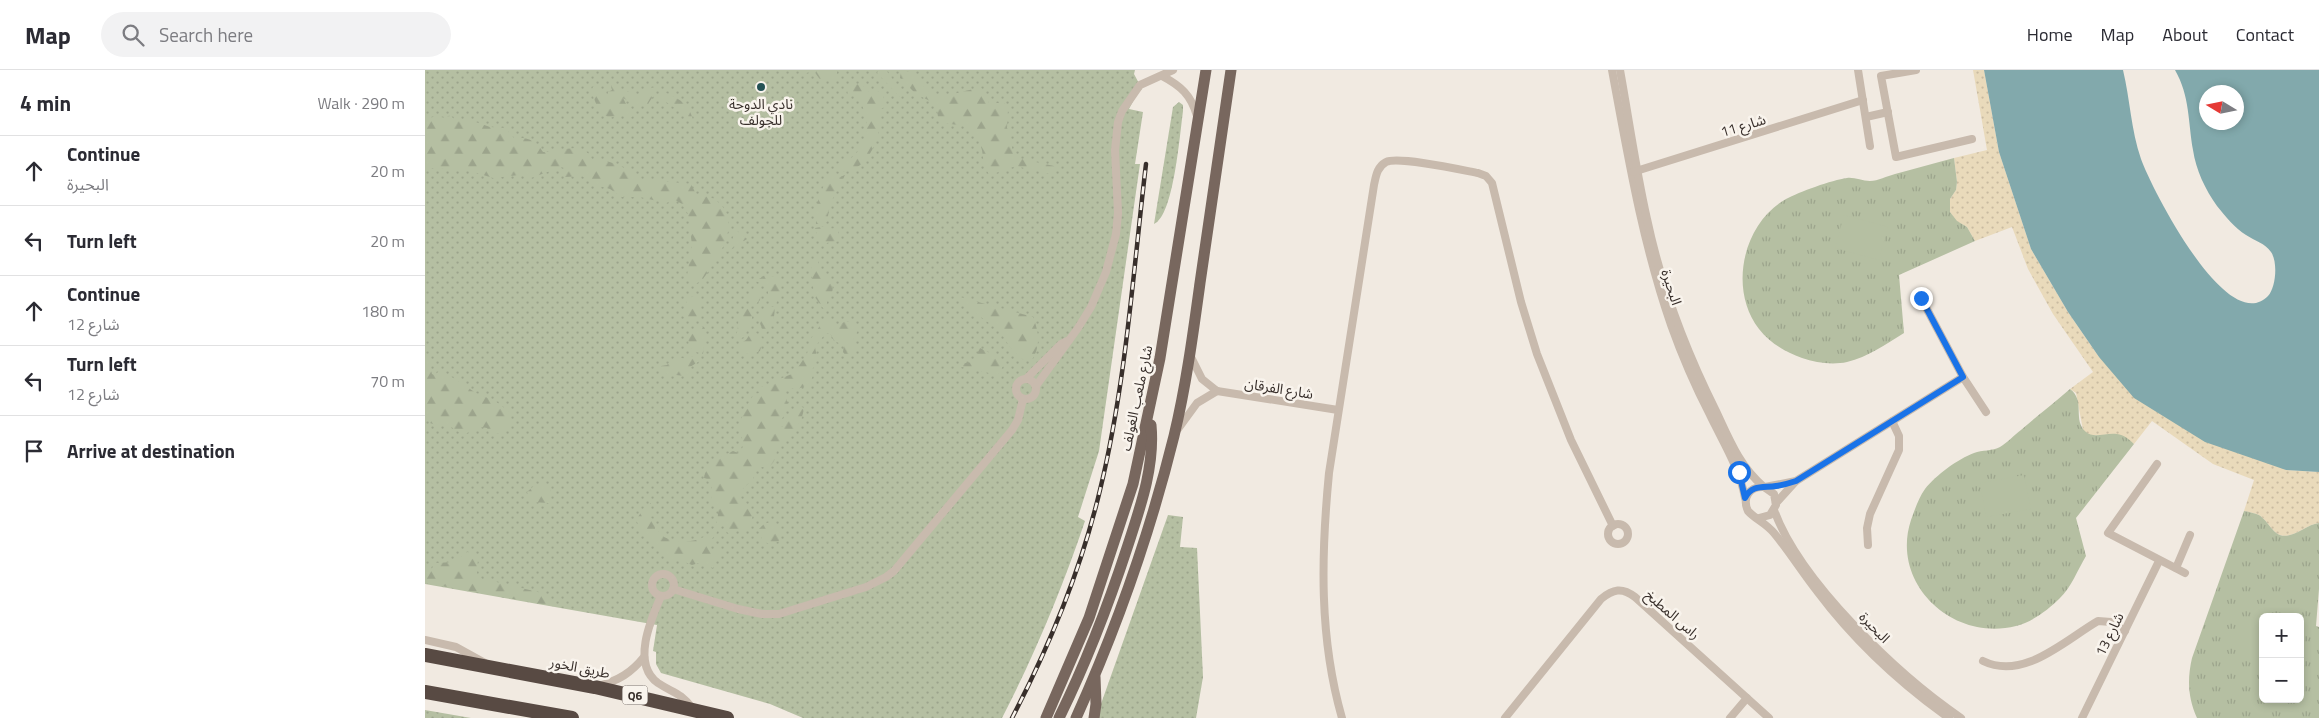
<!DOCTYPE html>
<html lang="en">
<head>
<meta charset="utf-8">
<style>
	:root { --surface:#fff; --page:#f2f2f3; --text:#2b2b33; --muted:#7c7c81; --line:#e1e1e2 }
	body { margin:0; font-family:"Titillium Web","Noto Sans Arabic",sans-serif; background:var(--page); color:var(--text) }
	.controls { position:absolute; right:15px; bottom:15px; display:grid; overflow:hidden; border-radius:8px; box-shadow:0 2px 8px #0003 }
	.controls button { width:45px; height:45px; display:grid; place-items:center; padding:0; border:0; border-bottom:1px solid var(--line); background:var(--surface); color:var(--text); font:25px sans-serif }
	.compass { position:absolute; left:1774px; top:15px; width:45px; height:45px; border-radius:50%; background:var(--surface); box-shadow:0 2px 8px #0003; rotate:280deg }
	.stop { position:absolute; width:15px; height:15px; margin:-11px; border:4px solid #1a73e8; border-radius:50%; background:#fff }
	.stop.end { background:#1a73e8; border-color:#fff; box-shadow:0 1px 5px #0008 }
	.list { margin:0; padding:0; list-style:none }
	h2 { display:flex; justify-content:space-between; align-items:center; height:65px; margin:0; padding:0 20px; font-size:21px }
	h2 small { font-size:16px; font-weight:400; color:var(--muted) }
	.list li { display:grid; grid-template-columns:32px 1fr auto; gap:15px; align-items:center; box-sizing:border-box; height:70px; padding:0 20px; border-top:1px solid var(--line) }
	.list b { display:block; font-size:19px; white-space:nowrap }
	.list p { margin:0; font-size:16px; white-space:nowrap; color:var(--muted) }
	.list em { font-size:16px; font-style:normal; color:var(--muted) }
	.icon { flex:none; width:28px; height:28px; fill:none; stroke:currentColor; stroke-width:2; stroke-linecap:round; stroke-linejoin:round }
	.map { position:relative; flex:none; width:1894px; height:648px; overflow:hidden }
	header { display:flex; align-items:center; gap:30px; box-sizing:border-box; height:70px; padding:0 25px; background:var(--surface); border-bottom:1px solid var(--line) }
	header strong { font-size:24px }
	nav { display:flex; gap:28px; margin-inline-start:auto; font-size:18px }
	.search { width:350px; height:45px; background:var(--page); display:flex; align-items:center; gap:12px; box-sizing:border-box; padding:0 18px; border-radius:28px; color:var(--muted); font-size:19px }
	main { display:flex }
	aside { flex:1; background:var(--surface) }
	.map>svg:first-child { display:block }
	.grass { fill:url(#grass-dots) }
	.forest { fill:url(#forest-firs) }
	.sand { fill:url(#sand-dots) }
	.park { fill:url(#park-tufts); fill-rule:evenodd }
	.pitch { fill:#b5bfa2 }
	.water { fill:#82a9ac; fill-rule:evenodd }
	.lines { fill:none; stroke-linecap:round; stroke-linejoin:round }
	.street { stroke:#c8baad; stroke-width:8 }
	.primary { stroke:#78675e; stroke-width:11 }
	.highway { stroke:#584a43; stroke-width:14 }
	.rail-casing { stroke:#382f2b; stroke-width:4.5 }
	.rail { stroke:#f9f4ed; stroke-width:2.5; stroke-dasharray:8; stroke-linecap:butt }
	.route { stroke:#1a73e8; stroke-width:6 }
	.poi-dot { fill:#245155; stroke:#f9f4ed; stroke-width:2 }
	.labels { text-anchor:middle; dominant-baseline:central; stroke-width:5; stroke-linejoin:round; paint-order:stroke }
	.shield { fill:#f9f4ed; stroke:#726a65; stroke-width:1 }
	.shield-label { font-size:12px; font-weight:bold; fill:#382f2b }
	.poi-label { font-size:14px; fill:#382f2b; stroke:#f9f4ed }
	.street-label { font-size:14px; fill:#382f2b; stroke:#f9f4ed }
</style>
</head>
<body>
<header>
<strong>Map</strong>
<div class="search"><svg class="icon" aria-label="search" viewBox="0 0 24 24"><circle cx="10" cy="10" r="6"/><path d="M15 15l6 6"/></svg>Search here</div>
<nav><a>Home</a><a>Map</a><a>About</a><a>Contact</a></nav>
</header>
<main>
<aside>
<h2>4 min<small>Walk · 290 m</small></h2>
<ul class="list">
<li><svg class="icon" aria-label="ahead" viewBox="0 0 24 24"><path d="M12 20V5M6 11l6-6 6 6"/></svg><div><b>Continue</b><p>البحيرة</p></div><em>20 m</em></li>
<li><svg class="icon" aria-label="left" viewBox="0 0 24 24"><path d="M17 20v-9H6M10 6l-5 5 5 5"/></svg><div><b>Turn left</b></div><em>20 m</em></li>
<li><svg class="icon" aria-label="ahead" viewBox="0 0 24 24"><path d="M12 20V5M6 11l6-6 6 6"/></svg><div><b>Continue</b><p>شارع 12</p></div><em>180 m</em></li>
<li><svg class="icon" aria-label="left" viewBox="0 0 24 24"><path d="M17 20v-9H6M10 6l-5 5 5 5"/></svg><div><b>Turn left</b><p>شارع 12</p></div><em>70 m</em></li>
<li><svg class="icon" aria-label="arrive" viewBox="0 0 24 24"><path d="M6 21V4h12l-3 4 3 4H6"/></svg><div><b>Arrive at destination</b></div></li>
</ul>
</aside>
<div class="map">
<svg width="1894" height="648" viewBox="0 0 1894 648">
	<defs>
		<pattern id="grass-dots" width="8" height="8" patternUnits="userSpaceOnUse" patternTransform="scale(1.25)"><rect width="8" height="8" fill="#b5bfa2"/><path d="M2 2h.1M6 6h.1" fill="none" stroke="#9ca48c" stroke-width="1.8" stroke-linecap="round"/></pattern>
		<pattern id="forest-firs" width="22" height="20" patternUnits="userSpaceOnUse" patternTransform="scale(1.25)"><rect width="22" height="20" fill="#b5bfa2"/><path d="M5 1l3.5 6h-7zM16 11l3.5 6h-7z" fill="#9ca48c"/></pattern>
		<pattern id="sand-dots" width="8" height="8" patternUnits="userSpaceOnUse" patternTransform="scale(1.25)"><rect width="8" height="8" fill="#e9dabb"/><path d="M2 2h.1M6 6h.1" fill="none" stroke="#c9bba1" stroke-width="1.8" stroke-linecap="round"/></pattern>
		<pattern id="park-tufts" width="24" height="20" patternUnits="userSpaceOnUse" patternTransform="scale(1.25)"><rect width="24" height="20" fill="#b5bfa2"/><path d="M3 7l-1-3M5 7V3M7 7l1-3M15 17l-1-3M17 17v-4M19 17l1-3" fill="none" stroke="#9ca48c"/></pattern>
	</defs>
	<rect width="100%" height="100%" fill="#f1eae1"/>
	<g class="grass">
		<path d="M0,0H710L709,4L717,19L713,22L704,39L718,42L710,94H715L674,381L653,447L660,451C637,519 610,584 577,648H378L345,634L236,603L231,594V582L228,581L232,555L0,514Z"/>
		<path d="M754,32L758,35V41C755,62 749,146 729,154L748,37Z"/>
		<path d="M743,445L758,447L755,477L772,478L778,607L771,648H671Z"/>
		<path d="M0,640L46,648H0Z"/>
	</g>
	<g class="forest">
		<path d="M377,0H412V7L405,11H396L389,1L381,3Z"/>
		<path d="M454,0H461L479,25L475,27L452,3Z"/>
		<path d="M476,1C498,0 491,18 510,24C525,28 541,19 556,18L560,21L564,33H579L583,39L582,58L585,63L588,84L592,88L629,96L631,101L629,105L591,96L565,105C559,98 559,94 558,87C555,55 540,55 514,53L511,34L491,24L475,8Z"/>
		<path d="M425,12L438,16L446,24L451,20L458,25L461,37L454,39C460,64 441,108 411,101L410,95C415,92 420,93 425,89C447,73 446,42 429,23L423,27L422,17Z"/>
		<path d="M186,15L214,26L221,19L231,17L232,20L223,34L212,36L198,28L201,34L209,41L207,47L196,45L184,48L174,41L166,21L168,17H172L182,28L183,22L187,20Z"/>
		<path d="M239,22C254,29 264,33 268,50L235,28L236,23Z"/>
		<path d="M25,45L31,51L42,49L65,57L80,58L89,68C103,67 111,71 118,82C135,83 157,69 167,89H175L194,95L217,109L266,114L271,124C277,126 284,126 289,129C315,146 301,175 288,194C283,201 279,211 270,214L265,211L262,206L267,175L263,144L257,134L250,130L241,133L215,127H197L185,119L171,115L157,106L140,107L139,98L136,97L106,108L94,105L68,108L42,100L0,98V49L12,46L20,48Z"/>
		<path d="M407,102L415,107L420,105L405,134L402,152L391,154C389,135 396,118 407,102Z"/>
		<path d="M401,156L402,159L413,158L414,171L395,174L390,158Z"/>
		<path d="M311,160L322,169L302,182Z"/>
		<path d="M389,189L393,191L395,204H401L400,208L397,210H403C412,219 406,223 402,232V239L398,238L389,226L386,195Z"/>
		<path d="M340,205L351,207C360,216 355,223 351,234L343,228V217L331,211Z"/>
		<path d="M330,214L336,217L335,230L331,234L324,233Z"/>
		<path d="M268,226L274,228L276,244L273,250L267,253L258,246L262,230Z"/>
		<path d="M535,227L608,247C614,262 616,277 606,291L597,289L584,276L575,261L538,234Z"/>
		<path d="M322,237L327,241V250L319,267L311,270L314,248Z"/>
		<path d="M344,237H350C349,247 349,256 341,263C334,256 332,247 338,239Z"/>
		<path d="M406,249L411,256L421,251L432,255L433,260L426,274L431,278L430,285L421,286L418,282L419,275L409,271L405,263L400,264L390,277C392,288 394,291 386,301L388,305L385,314L373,319L360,318L363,338L353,356L357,357L375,336L379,338C375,363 362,361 353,378C349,387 352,392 342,398L337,397L331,400L328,409C323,415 315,418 315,427C318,431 322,433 324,436C331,444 326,459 318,462L312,460L310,464L306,465L299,460V454C296,455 284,473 283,476L284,480H293L296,483L288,498L277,492L267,495L255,490H242L232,475L220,468L211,450L219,438L226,433V448L230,450V459C234,461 236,465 239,467C255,475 281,473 290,456C293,451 293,446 293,440L286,431L287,418L282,409L279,408L280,402L295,387L308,381L313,383C324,374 314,368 315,357C317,342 322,336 329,324L335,323L336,317L369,303L382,284L385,270L399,250Z"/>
		<path d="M274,256L279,257L281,261L278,284L268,281L264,275L263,267Z"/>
		<path d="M327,261L333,264L338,269L335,281L326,285L317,282L312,275L321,270Z"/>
		<path d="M553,277L569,285L578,296L573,305L528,295L547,292L553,283Z"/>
		<path d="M270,285L274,286L276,290L265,297L264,304L260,306L242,304L234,300L236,296L242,295L250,287L262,289Z"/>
		<path d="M0,288L4,290L7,304L10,305L14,301L19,302L51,323L70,331L86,343C87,355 77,368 64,363L62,358C47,354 45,368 34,362C30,360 27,357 23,355L14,356L5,353L0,342Z"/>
		<path d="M111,414H120L126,417L124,433L106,432L102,422Z"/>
		<path d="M345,452L355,457L358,461L354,471L346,475L338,471L333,460L339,454Z"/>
		<path d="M42,482L49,483L53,487L52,503L55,508L121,524L128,536L0,513V500H6L10,493L30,492Z"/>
	</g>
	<path class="sand" d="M1548,0H1559L1574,82L1606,179L1643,242L1674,287L1861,400L1894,402V453C1882,455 1876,462 1865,465C1849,470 1845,452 1834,445C1830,443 1824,442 1819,441L1829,410L1788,394L1727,351L1709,374C1692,361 1684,366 1664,365L1658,360L1651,323L1645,319L1668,302L1628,244L1603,199L1587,157L1550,171L1542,157L1531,151L1525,142V129L1531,120L1532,112L1529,88L1562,80Z"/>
	<g class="park">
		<path d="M1529,88L1532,112L1531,120L1525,129V142L1532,151L1542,157L1550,171L1474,205L1479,263C1461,274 1443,287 1422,292C1408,295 1391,293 1377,288C1360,282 1345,273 1334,259C1303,219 1318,153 1361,129C1374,122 1407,110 1422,108C1429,107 1437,111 1445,111C1453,111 1462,106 1470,104C1490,99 1509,93 1529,88Z"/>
		<path d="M1645,319C1661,331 1647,350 1661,362C1669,369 1682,362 1692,364C1699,365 1704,369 1709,374L1651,448L1661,486C1653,499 1646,518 1635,528C1623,540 1607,552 1591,556C1527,572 1465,513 1486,450C1490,439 1494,427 1500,419C1511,405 1533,389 1549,383C1557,380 1568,381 1575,377C1582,373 1589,365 1596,360C1612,346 1629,333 1645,319Z"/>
		<path d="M1819,441C1824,442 1830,443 1834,445C1845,452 1849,470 1865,465C1876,462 1882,455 1894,453V519L1891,556L1894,557V648H1772C1763,628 1762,610 1767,588ZM1838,547H1875V629H1838Z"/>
	</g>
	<g class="pitch">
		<path d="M1419,145L1463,157L1454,190L1410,178Z"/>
		<path d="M1599,405L1606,439L1561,447L1555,413Z"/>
		<path d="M1834,538L1844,547H1838V584L1828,595L1803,571Z"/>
	</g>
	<path class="water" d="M1559,0H1698C1705,29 1706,60 1716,89C1726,117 1802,268 1843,226C1851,217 1853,192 1846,182C1840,173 1830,171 1821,165C1810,158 1800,146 1792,136C1780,119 1771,100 1768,80C1763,52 1765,26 1750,0H1894V402L1861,400L1780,372L1709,328L1674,287L1643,242L1606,179L1574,82ZM1782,22H1812V52H1782Z"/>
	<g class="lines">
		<g class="street">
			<path d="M1187,0C1203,86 1217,171 1246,255C1257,286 1270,316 1285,345C1298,372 1315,399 1320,428"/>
			<path d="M1195,0C1204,50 1211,100 1222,149C1236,215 1261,281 1291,341C1304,369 1315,397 1339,417"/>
			<path d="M1433,0L1445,76"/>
			<path d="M1491,0L1456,6L1471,87L1547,69"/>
			<path d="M737,6C756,16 766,25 772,46"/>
			<path d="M1441,47L1463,42"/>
			<path d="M1208,102L1438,30"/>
			<path d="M1496,228L1538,307L1561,342"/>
			<path d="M765,285L777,309L792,321L913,340"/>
			<path d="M602,308L636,274L644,270"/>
			<circle cx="601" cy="319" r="10"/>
			<path d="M611,316L653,258L666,237L681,202L691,164L693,143L690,80L693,52L697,41L715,15L748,0"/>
			<path d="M753,359L772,333L792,321"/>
			<path d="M1732,394L1683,463L1760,503"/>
			<path d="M1340,417L1371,411L1538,307"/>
			<path d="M1351,433L1370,412"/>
			<path d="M1349,440C1375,512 1473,605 1536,648"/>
			<path d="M1334,448L1345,445L1351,435L1349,424L1339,417C1324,416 1317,428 1323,441C1330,449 1341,453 1349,463C1364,481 1377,502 1392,521C1428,569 1475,613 1524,648"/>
			<circle cx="1193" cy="464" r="10"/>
			<path d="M1443,475L1442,458L1445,444L1474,380V366L1467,351"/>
			<path d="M1751,498L1765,465"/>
			<circle cx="238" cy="515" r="11"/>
			<path d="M248,519L313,539L337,544H354L441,517L461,507L469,501L587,360L593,350L598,329"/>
			<path d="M236,526C226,549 206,594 233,613C248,623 255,622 267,638"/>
			<path d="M0,570L31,577L60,593"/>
			<path d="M1558,591C1599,611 1640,570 1673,551L1686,552L1700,561"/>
			<path d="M174,616C194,610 206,603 219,587"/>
			<path d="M917,648C894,568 896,486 904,403L949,115C951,106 952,97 961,92C973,86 1037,100 1053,103L1061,106L1067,113L1096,232L1112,284L1146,370L1188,456"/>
			<path d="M1080,648L1176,529C1188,519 1197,517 1210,527L1344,648"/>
			<path d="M1305,648L1322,628"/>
			<path d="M1657,648L1734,491"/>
		</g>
		<g class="primary">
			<path d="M621,648L664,548L708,414L735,288L781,0"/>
			<path d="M634,648C661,593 683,536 702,478C715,438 730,397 726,355"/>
			<path d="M651,648C692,557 725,463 749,366C761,316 768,264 775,213C786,142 796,71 806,0"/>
			<path d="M669,648L671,634L670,607"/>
		</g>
		<g class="highway">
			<path d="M0,585L170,617L302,648"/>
			<path d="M0,622L147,648"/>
		</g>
		<defs>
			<path id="rail" d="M587,648C625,575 656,500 675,420C701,313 708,203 721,94"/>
		</defs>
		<use href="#rail" class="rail-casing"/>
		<use href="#rail" class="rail"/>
	</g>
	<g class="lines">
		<path class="route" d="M1314,402L1320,428C1327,414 1339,418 1351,416C1358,415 1365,413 1371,411L1538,307L1496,228"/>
	</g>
	<circle class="poi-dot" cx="336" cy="17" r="5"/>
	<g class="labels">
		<rect class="shield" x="197.5" y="615.5" width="25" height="19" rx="4"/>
		<g class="shield-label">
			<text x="210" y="625">Q6</text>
		</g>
		<g class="poi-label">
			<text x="336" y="33">نادي الدوحة<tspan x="336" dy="16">للجولف</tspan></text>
		</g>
		<g class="street-label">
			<text transform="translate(1318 55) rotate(-17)">شارع 11</text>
			<text transform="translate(1247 217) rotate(72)">البحيرة</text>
			<text transform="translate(854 318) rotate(9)">شارع الفرقان</text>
			<text transform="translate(711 328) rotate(-78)">شارع ملعب الغولف</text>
			<text transform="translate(1248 544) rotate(41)">راس المطبخ</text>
			<text transform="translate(1450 557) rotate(46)">البحيرة</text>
			<text transform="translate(1684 564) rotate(-64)">شارع 13</text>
			<text transform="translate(155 597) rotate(11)">طريق الخور</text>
		</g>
	</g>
</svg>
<div class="controls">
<button>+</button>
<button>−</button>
</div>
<svg class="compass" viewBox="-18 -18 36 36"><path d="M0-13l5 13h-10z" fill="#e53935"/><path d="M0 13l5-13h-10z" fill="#7c7c81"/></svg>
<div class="stop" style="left:1314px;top:402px"></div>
<div class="stop end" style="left:1496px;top:228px"></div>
</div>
</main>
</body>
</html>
